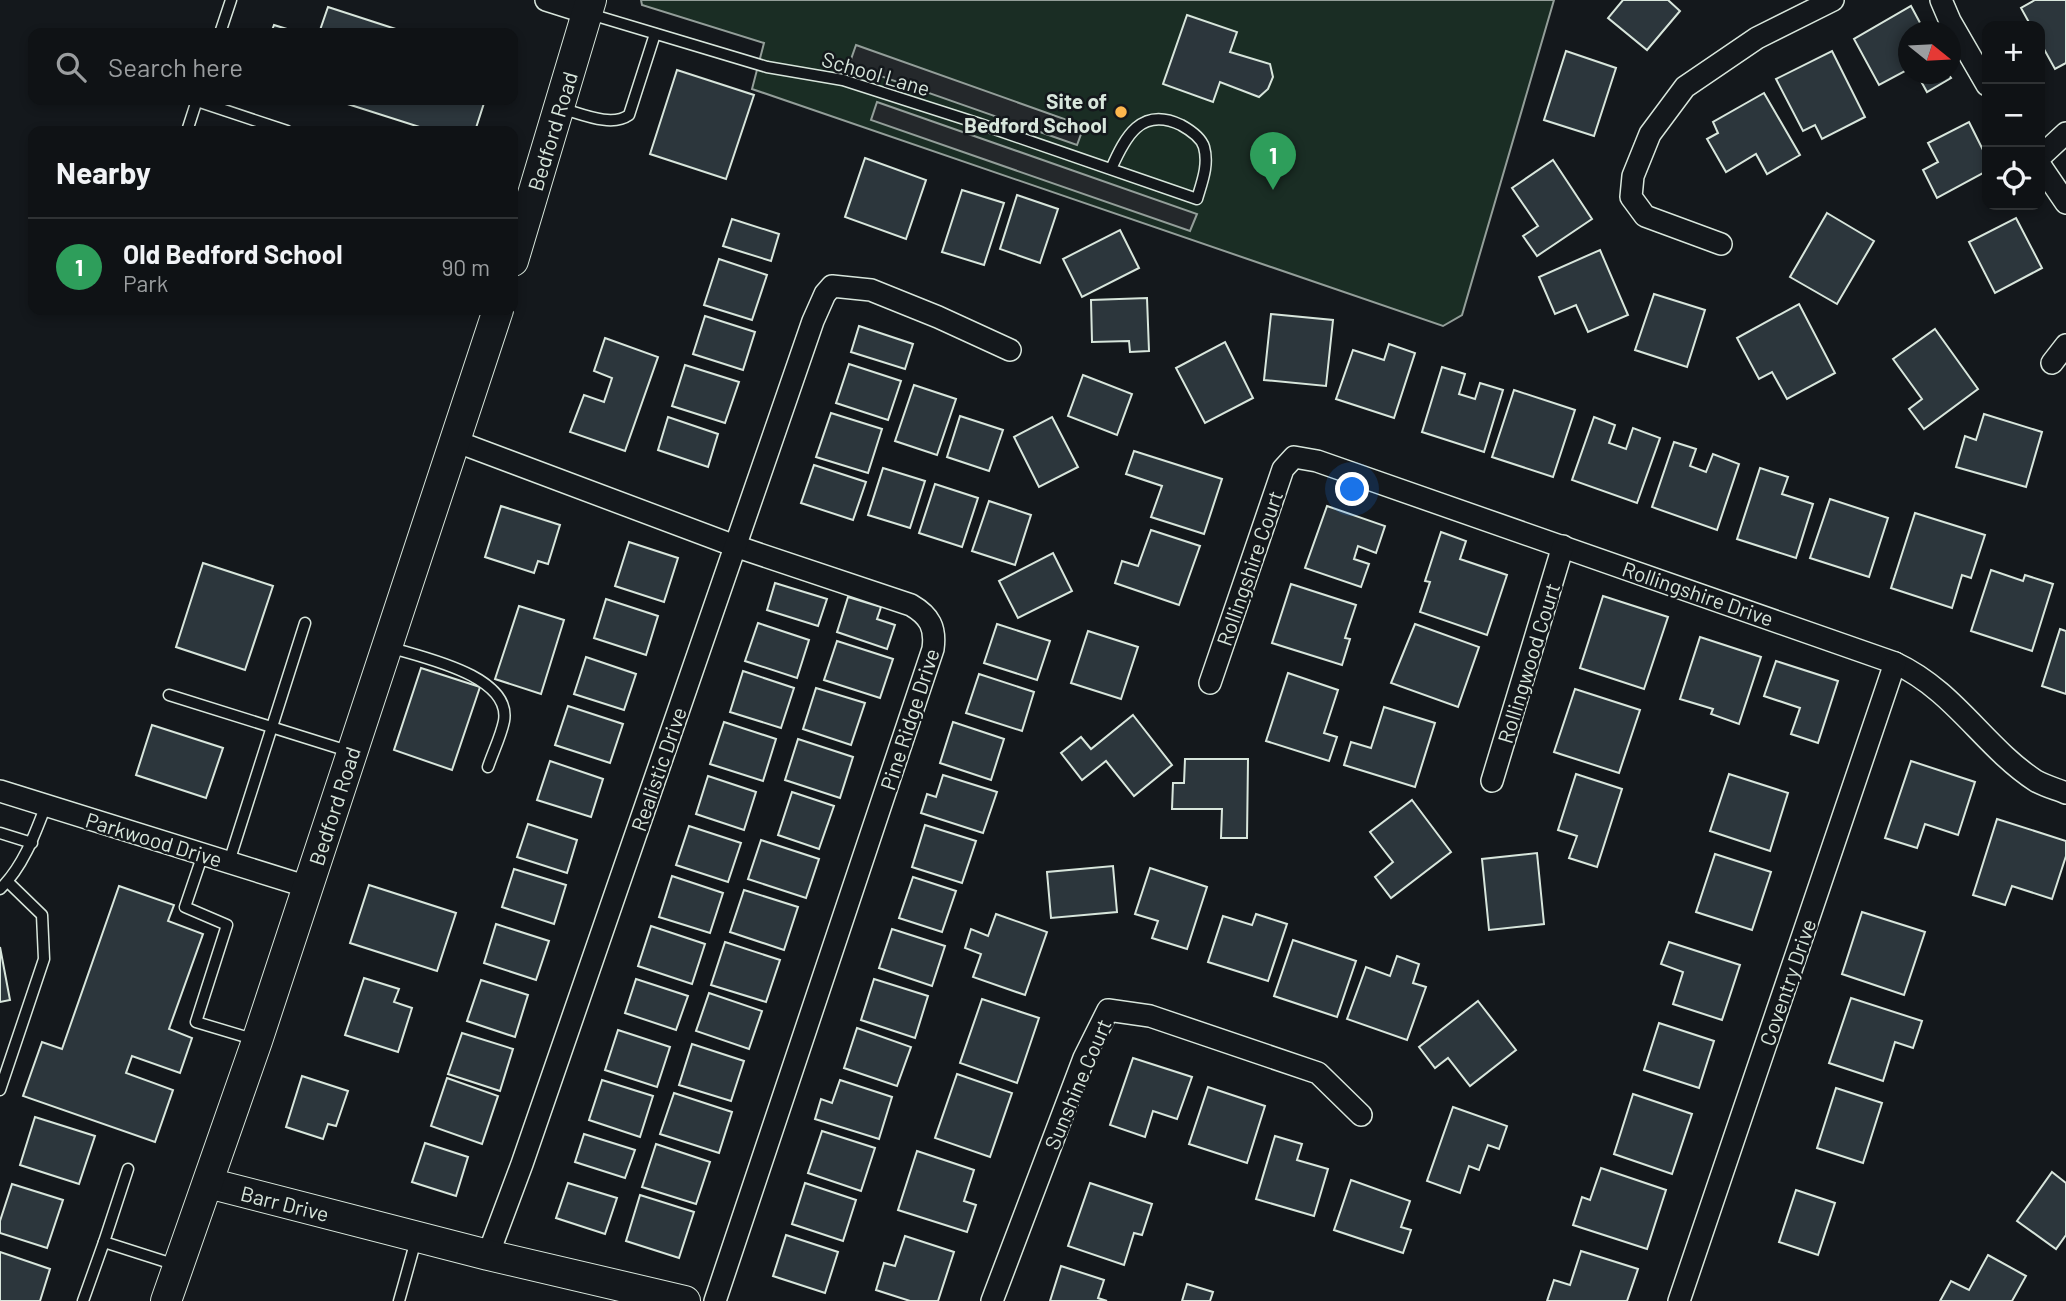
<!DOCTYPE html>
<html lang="en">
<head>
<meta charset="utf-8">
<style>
	:root { --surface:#0f1215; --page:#181b1e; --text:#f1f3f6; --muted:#9b9ea0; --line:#2f3234; --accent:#7c3aed }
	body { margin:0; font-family:Barlow,sans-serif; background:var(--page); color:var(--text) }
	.controls { position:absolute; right:21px; top:21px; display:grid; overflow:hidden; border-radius:14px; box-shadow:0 4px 10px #0003 }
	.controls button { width:63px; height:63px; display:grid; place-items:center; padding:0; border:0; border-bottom:2px solid var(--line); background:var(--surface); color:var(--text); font:35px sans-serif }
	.compass { position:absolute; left:1898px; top:21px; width:63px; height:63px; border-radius:50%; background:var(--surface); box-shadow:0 4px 10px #0003; rotate:108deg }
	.you { position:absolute; left:1353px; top:490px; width:24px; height:24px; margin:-18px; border:5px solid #fff; border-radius:50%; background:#1a73e8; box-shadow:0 0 0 10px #1a73e833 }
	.badge { display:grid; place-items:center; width:46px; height:46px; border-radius:50%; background:var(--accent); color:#fff; font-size:23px; font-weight:700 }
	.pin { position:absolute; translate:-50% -58px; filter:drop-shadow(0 2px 4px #0008) }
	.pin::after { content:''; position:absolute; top:37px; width:24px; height:21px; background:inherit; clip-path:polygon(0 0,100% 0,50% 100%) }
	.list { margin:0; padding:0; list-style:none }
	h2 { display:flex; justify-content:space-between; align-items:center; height:91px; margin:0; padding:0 28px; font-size:30px }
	h2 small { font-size:23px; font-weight:400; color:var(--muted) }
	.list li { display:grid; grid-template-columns:46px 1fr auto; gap:21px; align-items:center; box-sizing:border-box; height:98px; padding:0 28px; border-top:2px solid var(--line) }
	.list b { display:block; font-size:26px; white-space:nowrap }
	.list p { margin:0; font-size:23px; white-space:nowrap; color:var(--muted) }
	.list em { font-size:23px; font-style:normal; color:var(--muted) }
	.icon { flex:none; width:38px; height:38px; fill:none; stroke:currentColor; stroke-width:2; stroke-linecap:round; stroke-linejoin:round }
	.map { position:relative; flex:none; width:2066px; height:1301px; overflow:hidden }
	.search { position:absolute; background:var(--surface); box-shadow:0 4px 10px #0003; left:28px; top:28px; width:490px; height:77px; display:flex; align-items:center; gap:18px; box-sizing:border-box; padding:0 24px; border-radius:14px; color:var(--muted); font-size:26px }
	.panel { position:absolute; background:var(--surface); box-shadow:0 4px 10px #0003; left:28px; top:126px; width:490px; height:189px; border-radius:14px }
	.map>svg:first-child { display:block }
	.green { fill:#1a2d24; stroke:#939e99; stroke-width:2 }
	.parking { fill:#24282b; stroke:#939e99; stroke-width:2 }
	.building { fill:#2c363c; stroke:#d8e6dc; stroke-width:2 }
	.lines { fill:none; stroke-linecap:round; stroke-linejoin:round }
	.lane-casing { stroke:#d8e6dc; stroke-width:13 }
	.street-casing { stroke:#d8e6dc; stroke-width:24 }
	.secondary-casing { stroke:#d8e6dc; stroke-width:32 }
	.lane { stroke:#14181c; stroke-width:10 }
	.street { stroke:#14181c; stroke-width:21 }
	.secondary { stroke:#14181c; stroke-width:30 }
	.poi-dot { fill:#ffb74d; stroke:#14181c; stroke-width:2.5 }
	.labels { text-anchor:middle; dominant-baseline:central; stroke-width:5; stroke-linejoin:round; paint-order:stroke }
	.street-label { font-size:21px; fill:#d8e6dc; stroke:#14181c }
	.poi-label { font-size:21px; font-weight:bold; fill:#d8e6dc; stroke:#14181c; text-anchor:end }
</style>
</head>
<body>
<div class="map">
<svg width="2066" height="1301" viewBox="0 0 2066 1301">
	<rect width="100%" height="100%" fill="#14181c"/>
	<path class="green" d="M641,0H1554L1462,315L1443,326L752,89L764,43L642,5Z"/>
	<g class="parking">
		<path d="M856,45L1084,126L1077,145L849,65Z"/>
		<path d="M877,102L1197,214L1190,231L871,120Z"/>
	</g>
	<g class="building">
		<path d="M1623,0H1668L1680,11L1647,50L1608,18Z"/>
		<path d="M2035,0H2066V63L2055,69L2040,42V26H2031L2021,8Z"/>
		<path d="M1911,6L1925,32H1909V69L1879,85L1854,39Z"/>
		<path d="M328,7L408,33H319Z"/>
		<path d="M1187,15L1237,32L1230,52L1270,64L1273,77L1268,89L1259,97L1220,82L1213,102L1163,84Z"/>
		<path d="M274,25L300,33H271Z"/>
		<path d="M1566,51L1616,68L1594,136L1544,120Z"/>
		<path d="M1832,51L1865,117L1822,139L1815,125L1803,131L1776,79Z"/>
		<path d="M677,70L754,95L726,179L650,154Z"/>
		<path d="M1917,74H1948L1951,78L1927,92Z"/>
		<path d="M1764,93L1800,155L1767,174L1756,154L1726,172L1707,139L1718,133L1713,122Z"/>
		<path d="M335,100H485L475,131H432Z"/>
		<path d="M1969,122L1987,158V171L1937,198L1923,170L1938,162L1928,143Z"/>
		<path d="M865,158L926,180L906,239L845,217Z"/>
		<path d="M1553,160L1592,219L1537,256L1523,236L1538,226L1512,188Z"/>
		<path d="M962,190L1004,203L984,265L942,252Z"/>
		<path d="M1017,195L1058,209L1040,263L1000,249Z"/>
		<path d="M1827,213L1874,241L1837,304L1790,277Z"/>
		<path d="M2016,218L2042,268L1995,293L1969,242Z"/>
		<path d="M732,219L779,234L771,261L723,246Z"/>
		<path d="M1120,230L1139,268L1082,297L1063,259Z"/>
		<path d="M1600,250L1628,315L1588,332L1576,305L1555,314L1539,277Z"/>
		<path d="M719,259L767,275L752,320L704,305Z"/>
		<path d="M1654,294L1705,310L1687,367L1635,350Z"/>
		<path d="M1147,298L1149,351L1130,352L1129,341L1092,342L1091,300Z"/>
		<path d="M1799,304L1835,373L1787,399L1772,372L1759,379L1737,338Z"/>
		<path d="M1271,314L1333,320L1326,386L1264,380Z"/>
		<path d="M705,316L755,332L743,370L693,354Z"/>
		<path d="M859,326L913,344L905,369L851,352Z"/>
		<path d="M1935,329L1978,389L1924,429L1909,409L1922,399L1893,359Z"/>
		<path d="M605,338L658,357L625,451L570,432L584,395L604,402L612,378L594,371Z"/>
		<path d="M1225,342L1253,398L1205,423L1176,368Z"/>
		<path d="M1389,344L1415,353L1394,418L1336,399L1353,350L1384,360Z"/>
		<path d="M849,364L901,381L888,420L836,403Z"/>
		<path d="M685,365L739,382L725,423L672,406Z"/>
		<path d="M1442,367L1465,374L1459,394L1475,399L1480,383L1503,390L1484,452L1422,432Z"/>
		<path d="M1083,375L1132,394L1117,435L1068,416Z"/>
		<path d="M914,385L956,399L937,455L895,441Z"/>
		<path d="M1514,390L1575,410L1553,477L1492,457Z"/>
		<path d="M831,413L882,429L868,473L816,457Z"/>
		<path d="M1984,414L2042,432L2026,487L1956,467L1965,436L1976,440Z"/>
		<path d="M960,416L1003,430L989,471L947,457Z"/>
		<path d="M668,417L718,434L708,467L658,450Z"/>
		<path d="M1052,417L1078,467L1039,487L1014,437Z"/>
		<path d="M1594,417L1615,425L1609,443L1626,449L1633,428L1660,438L1637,503L1572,480Z"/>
		<path d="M1674,442L1696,449L1690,466L1706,472L1713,454L1739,464L1717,530L1652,507Z"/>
		<path d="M1134,451L1222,479L1204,534L1151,517L1162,486L1126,474Z"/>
		<path d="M814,465L866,482L853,520L801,503Z"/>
		<path d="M883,468L925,481L910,528L868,515Z"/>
		<path d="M1760,468L1788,477L1782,494L1813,504L1796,558L1737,539Z"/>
		<path d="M935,484L978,498L962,547L919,533Z"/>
		<path d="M1830,499L1888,518L1869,577L1810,558Z"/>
		<path d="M989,501L1031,515L1015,565L972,551Z"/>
		<path d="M501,506L560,525L548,564L538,561L534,573L485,557Z"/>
		<path d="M1327,506L1385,526L1376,553L1358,546L1354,559L1369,564L1361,587L1305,568Z"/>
		<path d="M1915,513L1985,535L1971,578L1962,575L1952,608L1891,588Z"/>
		<path d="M1151,530L1200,546L1179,605L1115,583L1122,561L1138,566Z"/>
		<path d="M1441,532L1466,541L1460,559L1507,575L1487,635L1420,612L1430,582L1425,581Z"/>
		<path d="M629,542L678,558L664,602L615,586Z"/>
		<path d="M1053,553L1072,591L1018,618L999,581Z"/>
		<path d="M203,563L273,586L245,670L176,647Z"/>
		<path d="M1991,570L2023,581L2025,575L2053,584L2032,651L1971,631Z"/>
		<path d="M775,583L827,599L818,626L767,610Z"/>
		<path d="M1291,584L1356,605L1345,638L1350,639L1342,665L1272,643Z"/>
		<path d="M1603,596L1668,617L1644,689L1580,668Z"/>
		<path d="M848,597L881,607L877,619L895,625L887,649L837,632Z"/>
		<path d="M606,599L658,616L646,655L594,638Z"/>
		<path d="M519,606L564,620L541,694L495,679Z"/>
		<path d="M758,623L809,640L797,678L745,661Z"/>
		<path d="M997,624L1050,641L1037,680L984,663Z"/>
		<path d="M1415,624L1479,647L1458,707L1391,683Z"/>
		<path d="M2060,629L2066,631V694L2042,686Z"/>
		<path d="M1088,631L1138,647L1121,699L1071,683Z"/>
		<path d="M1700,637L1761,657L1739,724L1711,714L1713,709L1680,699Z"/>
		<path d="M837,641L893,659L880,698L824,680Z"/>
		<path d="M586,657L636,674L624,710L574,694Z"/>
		<path d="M1776,661L1838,681L1818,743L1791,734L1800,708L1764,696Z"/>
		<path d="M421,668L480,687L452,770L394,750Z"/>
		<path d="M743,671L794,688L781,728L730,712Z"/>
		<path d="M1288,673L1338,690L1324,733L1337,737L1329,761L1266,741Z"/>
		<path d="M979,674L1034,692L1022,731L966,713Z"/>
		<path d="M816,688L865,703L851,745L803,729Z"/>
		<path d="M1575,689L1640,710L1619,773L1554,752Z"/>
		<path d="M568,706L623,724L610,763L555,745Z"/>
		<path d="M1384,707L1435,723L1415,787L1344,765L1351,742L1371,748Z"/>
		<path d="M1133,715L1172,765L1134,796L1106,761L1082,780L1061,753L1081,737L1091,749Z"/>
		<path d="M724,722L776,739L763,781L710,764Z"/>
		<path d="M953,722L1004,739L991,780L940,763Z"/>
		<path d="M152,725L223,748L206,798L136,775Z"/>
		<path d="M798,739L853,757L840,798L785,780Z"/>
		<path d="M1185,759H1248L1247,838H1221L1222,809H1172L1173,783H1184Z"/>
		<path d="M550,761L603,779L591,817L537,800Z"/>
		<path d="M1911,761L1975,782L1958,835L1925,824L1917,848L1885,838Z"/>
		<path d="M1576,774L1622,789L1597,867L1569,858L1577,836L1558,830Z"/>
		<path d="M1729,774L1788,793L1770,851L1710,831Z"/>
		<path d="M943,775L997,792L983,833L921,813L927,794L936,797Z"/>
		<path d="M708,776L756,792L744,830L696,814Z"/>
		<path d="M792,792L834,806L819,849L778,835Z"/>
		<path d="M1412,800L1451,852L1391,898L1375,877L1393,862L1370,832Z"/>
		<path d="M1997,819L2066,841V856L2052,899L2012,886L2005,905L1973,895Z"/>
		<path d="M528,824L577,840L567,873L517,857Z"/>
		<path d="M925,825L976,841L962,883L912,867Z"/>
		<path d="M689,826L741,843L728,882L676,865Z"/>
		<path d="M761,840L819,859L806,898L748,879Z"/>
		<path d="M1537,853L1544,924L1489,930L1482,859Z"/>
		<path d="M1715,854L1771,872L1752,930L1696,912Z"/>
		<path d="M1113,866L1117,912L1051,918L1047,872Z"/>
		<path d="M1150,868L1207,887L1187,949L1152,938L1158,921L1135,914Z"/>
		<path d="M514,869L566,885L554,924L502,907Z"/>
		<path d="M672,876L723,893L710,933L659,917Z"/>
		<path d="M913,877L956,891L942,932L899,918Z"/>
		<path d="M369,885L456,913L437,971L350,943Z"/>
		<path d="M119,886L174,905L168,921L203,934L169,1029L192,1038L180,1073L132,1056L126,1073L173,1090L155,1142L23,1096L42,1042L62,1049Z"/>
		<path d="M744,890L798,907L784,950L730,932Z"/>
		<path d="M1862,912L1925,932L1904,995L1842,974Z"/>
		<path d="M996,914L1047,932L1025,995L973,977L981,954L965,948L971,929L988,936Z"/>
		<path d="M1256,914L1287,924L1268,981L1208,962L1223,916L1252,925Z"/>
		<path d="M496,924L549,941L536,980L484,963Z"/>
		<path d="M651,926L705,944L692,984L638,966Z"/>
		<path d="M892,929L945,946L932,986L879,968Z"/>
		<path d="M1293,940L1356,961L1337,1017L1274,996Z"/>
		<path d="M725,942L780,960L766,1002L711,985Z"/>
		<path d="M1669,942L1740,965L1722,1020L1673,1004L1683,972L1661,964Z"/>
		<path d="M0,947L10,1000L0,1002Z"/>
		<path d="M1397,956L1419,964L1413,983L1426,987L1407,1040L1347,1019L1366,967L1390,976Z"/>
		<path d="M364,978L399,989L394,1002L412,1008L398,1052L345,1035Z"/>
		<path d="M636,979L688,996L676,1030L625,1013Z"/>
		<path d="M874,979L928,996L915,1038L861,1020Z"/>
		<path d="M481,980L528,995L515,1037L467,1021Z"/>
		<path d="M709,993L762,1011L749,1049L696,1031Z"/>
		<path d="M1851,998L1922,1021L1913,1048L1895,1042L1883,1081L1829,1063Z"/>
		<path d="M982,999L1039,1018L1017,1083L960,1063Z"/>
		<path d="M1478,1001L1516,1050L1470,1086L1448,1058L1435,1068L1419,1047Z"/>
		<path d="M1659,1023L1714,1041L1699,1088L1644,1070Z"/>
		<path d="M857,1028L911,1047L897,1086L844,1068Z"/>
		<path d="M618,1030L670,1047L657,1087L605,1070Z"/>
		<path d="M462,1033L513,1049L500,1091L448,1074Z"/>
		<path d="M692,1044L744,1061L731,1101L679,1085Z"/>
		<path d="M1133,1058L1192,1077L1177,1119L1153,1111L1145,1137L1110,1125Z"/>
		<path d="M957,1074L1012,1093L990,1157L935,1138Z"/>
		<path d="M302,1076L348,1091L336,1126L328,1124L323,1139L286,1127Z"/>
		<path d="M447,1078L498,1096L482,1144L431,1126Z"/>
		<path d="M602,1080L653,1096L640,1137L589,1120Z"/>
		<path d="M840,1080L892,1097L879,1139L815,1119L821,1099L832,1103Z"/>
		<path d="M1208,1087L1265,1106L1247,1163L1189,1144Z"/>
		<path d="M1836,1088L1882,1103L1863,1163L1817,1148Z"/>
		<path d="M674,1093L732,1112L719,1153L660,1134Z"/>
		<path d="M1633,1094L1692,1114L1672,1174L1614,1154Z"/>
		<path d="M1453,1107L1507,1126L1499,1149L1488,1145L1479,1170L1469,1166L1460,1193L1427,1181Z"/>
		<path d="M35,1117L95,1136L79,1184L20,1165Z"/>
		<path d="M822,1131L875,1148L861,1191L808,1173Z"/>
		<path d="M584,1134L635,1150L625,1178L575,1162Z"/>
		<path d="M1275,1136L1302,1144L1297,1160L1328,1169L1314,1216L1256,1199Z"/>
		<path d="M425,1143L468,1157L456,1196L412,1182Z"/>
		<path d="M656,1144L710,1162L696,1204L642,1187Z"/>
		<path d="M917,1151L974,1170L964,1201L976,1205L967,1232L898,1210Z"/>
		<path d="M1601,1168L1666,1190L1647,1249L1573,1225L1582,1197L1590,1200Z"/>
		<path d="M2052,1172L2066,1183V1235L2056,1249L2017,1221Z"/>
		<path d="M1351,1180L1410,1201L1401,1227L1411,1230L1403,1253L1334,1230Z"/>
		<path d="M568,1183L617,1198L605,1234L556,1218Z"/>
		<path d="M805,1183L856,1200L843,1241L792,1224Z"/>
		<path d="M1090,1183L1152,1204L1142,1235L1134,1233L1124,1265L1068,1246Z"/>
		<path d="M12,1184L63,1200L47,1248L0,1233V1221Z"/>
		<path d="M1796,1190L1835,1203L1818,1255L1779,1242Z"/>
		<path d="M640,1195L694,1212L679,1258L626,1241Z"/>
		<path d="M786,1235L838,1252L825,1293L773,1276Z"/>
		<path d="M905,1236L954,1252L938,1301H910L876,1290L884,1263L895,1266Z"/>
		<path d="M1581,1251L1638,1269L1627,1301H1547L1554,1280L1570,1285Z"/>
		<path d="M0,1252L50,1269L40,1301H0Z"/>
		<path d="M1988,1255L2026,1276L2012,1301H1940L1951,1281L1969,1290Z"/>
		<path d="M1061,1266L1104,1280L1098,1298L1107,1301H1050Z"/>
		<path d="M1187,1284L1213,1292L1210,1301H1182Z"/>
	</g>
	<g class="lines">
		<defs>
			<g id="lane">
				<path d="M590,14L767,67L843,80L980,124L1197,199C1202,182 1209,165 1204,147C1201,137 1190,130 1181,125C1141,106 1125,137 1111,169"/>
				<path d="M220,33L231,0"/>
				<path d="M197,101L287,131"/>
				<path d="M560,108C580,113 611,128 629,115L655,34"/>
				<path d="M187,131L197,100"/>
				<path d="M389,647C420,657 512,675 504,721C501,736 493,752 488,767"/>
				<path d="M169,695L351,752"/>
				<path d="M0,833L32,843"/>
				<path d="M203,854L185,907L227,925L196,1022L256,1040"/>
				<path d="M229,862L305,623"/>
				<path d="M0,889C23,867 35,834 46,805"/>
				<path d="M0,1090L44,959L42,915L8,882"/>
				<path d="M128,1169L104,1242L176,1265"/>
				<path d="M83,1301L104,1242"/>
				<path d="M399,1301L416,1240"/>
			</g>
			<g id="street">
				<path d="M546,0L587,13"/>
				<path d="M1941,0L1950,21L1987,85"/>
				<path d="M2040,157L2066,133"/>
				<path d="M2040,165L2066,203"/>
				<path d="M1721,244L1645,216L1631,197L1633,176L1650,134L1685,87L1757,38L1833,0"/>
				<path d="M2052,363L2066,345"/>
				<path d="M455,441L735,546L911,605C930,616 936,628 933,649L715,1301"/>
				<path d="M1210,683L1283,469L1294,457L1317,461L1895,663C1955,691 1984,747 2036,781C2045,786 2056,789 2066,793"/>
				<path d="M1492,781L1563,546"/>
				<path d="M0,791L308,887"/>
				<path d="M488,1255L522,1164L813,321L825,294L832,286L871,290L938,317L1010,350"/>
				<path d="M992,1301L1084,1058L1108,1010L1150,1016L1318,1073L1361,1115"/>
				<path d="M1679,1301L1895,663"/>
			</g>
			<g id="secondary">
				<path d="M513,261L591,0"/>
				<path d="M208,1183L488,1255L685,1301"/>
				<path d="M166,1301L257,1041L498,310"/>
			</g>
		</defs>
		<use href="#lane" class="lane-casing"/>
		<use href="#street" class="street-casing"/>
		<use href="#secondary" class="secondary-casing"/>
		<use href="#lane" class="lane"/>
		<use href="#street" class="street"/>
		<use href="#secondary" class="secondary"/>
	</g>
	<circle class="poi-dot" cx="1121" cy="112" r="7"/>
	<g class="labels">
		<g class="street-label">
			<text transform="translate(876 73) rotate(16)">School Lane</text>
			<text transform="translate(552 131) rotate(-73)">Bedford Road</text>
			<text transform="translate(1249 568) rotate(-71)">Rollingshire Court</text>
			<text transform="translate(1698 593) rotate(19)">Rollingshire Drive</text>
			<text transform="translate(1528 663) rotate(-73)">Rollingwood Court</text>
			<text transform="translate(909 719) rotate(-72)">Pine Ridge Drive</text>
			<text transform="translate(658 769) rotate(-71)">Realistic Drive</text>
			<text transform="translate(334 806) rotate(-72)">Bedford Road</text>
			<text transform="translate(154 839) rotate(17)">Parkwood Drive</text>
			<text transform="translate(1787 982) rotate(-71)">Coventry Drive</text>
			<text transform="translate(1077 1084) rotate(-67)">Sunshine Court</text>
			<text transform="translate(285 1203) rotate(14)">Barr Drive</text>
		</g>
		<g class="poi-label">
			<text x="1107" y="100">Site of<tspan x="1107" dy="24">Bedford School</tspan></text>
		</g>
	</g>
</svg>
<div class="controls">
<button>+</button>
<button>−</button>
<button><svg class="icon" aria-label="locate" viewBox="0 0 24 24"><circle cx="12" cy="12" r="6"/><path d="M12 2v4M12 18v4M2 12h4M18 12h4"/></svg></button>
</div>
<svg class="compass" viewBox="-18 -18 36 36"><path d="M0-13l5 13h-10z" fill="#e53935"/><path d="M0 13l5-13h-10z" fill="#9b9ea0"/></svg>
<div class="you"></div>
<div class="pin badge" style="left:1273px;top:190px;background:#2e9e5b">1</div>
<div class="search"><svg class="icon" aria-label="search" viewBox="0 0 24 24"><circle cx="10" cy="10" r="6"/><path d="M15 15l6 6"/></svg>Search here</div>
<section class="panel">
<h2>Nearby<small></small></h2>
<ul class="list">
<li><span class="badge" style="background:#2e9e5b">1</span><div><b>Old Bedford School</b><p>Park</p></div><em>90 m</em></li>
</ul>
</section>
</div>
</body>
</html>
